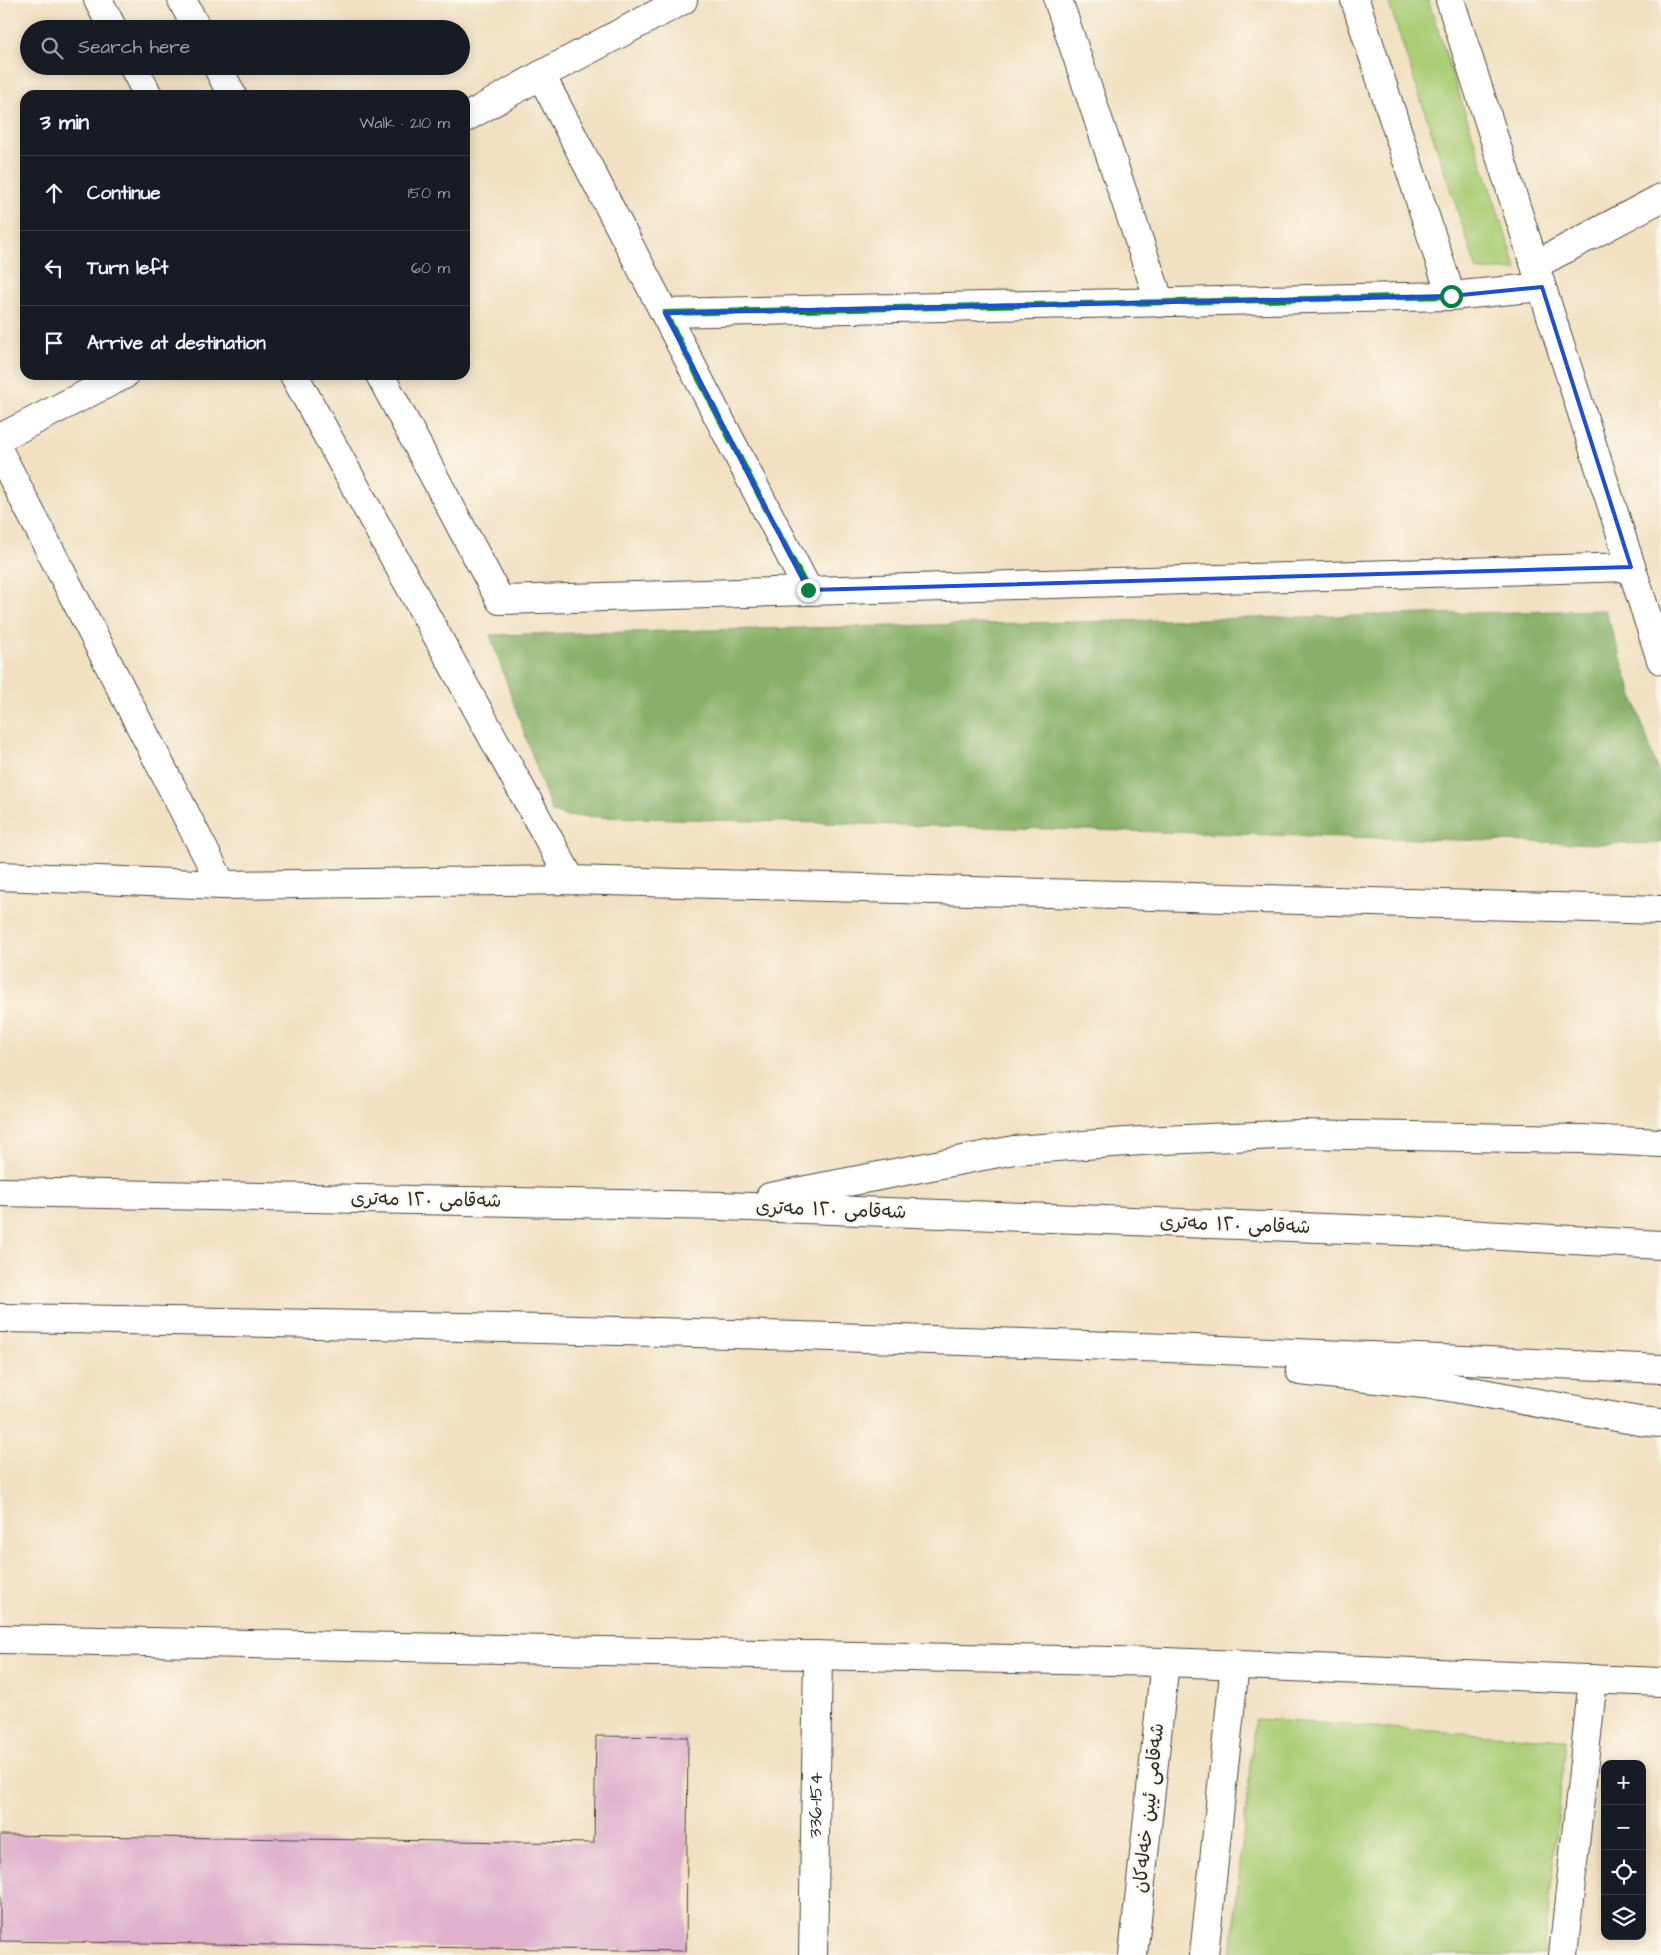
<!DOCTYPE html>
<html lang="en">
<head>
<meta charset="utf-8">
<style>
	:root { --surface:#171b24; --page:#20242c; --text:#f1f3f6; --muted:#9ea1a6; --line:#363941 }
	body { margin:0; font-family:"Architects Daughter","Playpen Sans Arabic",sans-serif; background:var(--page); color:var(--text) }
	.controls { position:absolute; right:15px; bottom:15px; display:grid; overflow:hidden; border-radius:10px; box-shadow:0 2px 12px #0003 }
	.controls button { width:45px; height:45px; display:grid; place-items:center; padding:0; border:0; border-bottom:1px solid var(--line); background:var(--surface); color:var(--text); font:25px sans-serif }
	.stop { position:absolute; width:15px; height:15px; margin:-11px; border:4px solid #0b8043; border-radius:50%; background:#fff }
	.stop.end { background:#0b8043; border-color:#fff; box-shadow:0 1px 5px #0008 }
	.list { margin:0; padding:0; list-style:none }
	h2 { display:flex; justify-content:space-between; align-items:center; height:65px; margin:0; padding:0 20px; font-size:21px }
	h2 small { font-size:16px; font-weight:400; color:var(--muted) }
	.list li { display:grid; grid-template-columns:32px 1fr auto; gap:15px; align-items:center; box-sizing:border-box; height:75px; padding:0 20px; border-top:1px solid var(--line) }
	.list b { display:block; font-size:19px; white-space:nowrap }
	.list em { font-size:16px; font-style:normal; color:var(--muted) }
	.icon { flex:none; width:28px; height:28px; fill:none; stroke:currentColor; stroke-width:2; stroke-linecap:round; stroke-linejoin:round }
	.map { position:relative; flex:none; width:1661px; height:1955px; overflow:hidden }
	.search { position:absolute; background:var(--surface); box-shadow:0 2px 12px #0003; left:20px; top:20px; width:450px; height:55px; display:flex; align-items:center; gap:12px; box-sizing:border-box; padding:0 18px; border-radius:28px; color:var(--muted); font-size:19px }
	.panel { position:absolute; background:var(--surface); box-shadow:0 2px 12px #0003; left:20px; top:90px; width:450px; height:290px; border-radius:15px }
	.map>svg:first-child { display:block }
	.green { fill:#abcd76; stroke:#6b7c50 }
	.forest { fill:#88b067; stroke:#5a6e49 }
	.building { fill:#dfb1cc }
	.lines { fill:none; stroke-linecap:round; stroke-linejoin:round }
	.minor-casing { stroke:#494642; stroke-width:30 }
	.major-casing { stroke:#494642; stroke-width:30 }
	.highway-casing { stroke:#494642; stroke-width:30 }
	.minor { stroke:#fff; stroke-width:28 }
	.major { stroke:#fff; stroke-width:28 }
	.highway { stroke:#fff; stroke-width:28 }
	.route { stroke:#0b8043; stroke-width:6 }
	.marked { fill:none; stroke:#1d4ed8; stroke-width:4; stroke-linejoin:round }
	.labels { text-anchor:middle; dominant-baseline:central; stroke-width:4.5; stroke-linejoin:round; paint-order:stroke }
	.street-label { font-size:19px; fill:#2b2b2b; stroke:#fbf7ec }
</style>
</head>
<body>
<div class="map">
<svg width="1661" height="1955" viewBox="0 0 1661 1955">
	<rect width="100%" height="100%" fill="#fbf7ec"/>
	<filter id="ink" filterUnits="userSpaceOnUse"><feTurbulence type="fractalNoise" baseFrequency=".02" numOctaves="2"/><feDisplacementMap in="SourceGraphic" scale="10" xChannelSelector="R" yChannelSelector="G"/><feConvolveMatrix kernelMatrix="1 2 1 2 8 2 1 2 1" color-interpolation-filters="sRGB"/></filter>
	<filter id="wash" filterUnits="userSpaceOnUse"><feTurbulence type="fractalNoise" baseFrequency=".0096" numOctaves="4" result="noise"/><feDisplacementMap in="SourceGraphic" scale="20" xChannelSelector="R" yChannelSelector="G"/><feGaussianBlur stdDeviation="1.12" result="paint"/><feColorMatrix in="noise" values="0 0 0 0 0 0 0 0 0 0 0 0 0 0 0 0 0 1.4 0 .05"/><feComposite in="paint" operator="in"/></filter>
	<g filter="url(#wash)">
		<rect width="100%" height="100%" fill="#f1e0c1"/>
		<g class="green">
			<path d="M1388,0H1428L1517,270H1477Z"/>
			<path d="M1255,1719L1566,1740L1544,1955H1231Z"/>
		</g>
		<path class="forest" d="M1605,610L1661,782V842L1659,843L1606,844L566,816L552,812L490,635Z"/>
		<g id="blocks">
			<path class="building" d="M596,1736L688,1737L686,1951L0,1941V1835L594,1843Z"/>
		</g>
	</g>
	<g filter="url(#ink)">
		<use href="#blocks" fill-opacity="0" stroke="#494642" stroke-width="1"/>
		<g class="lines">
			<defs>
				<g id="minor">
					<path d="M98,0L113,29"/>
					<path d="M182,0L197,29"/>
					<path d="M1058,0L1160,303"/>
					<path d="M1355,0L1451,296"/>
					<path d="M1450,0L1661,660"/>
					<path d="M133,66L148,95"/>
					<path d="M217,66L232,95"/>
					<path d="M541,75L808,590"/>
					<path d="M465,118L541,75L683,0"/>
					<path d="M1535,265L1661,198"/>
					<path d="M665,313L1451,296L1542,287"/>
					<path d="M294,375L571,880"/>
					<path d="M380,375L500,600L1631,567"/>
					<path d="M0,438L124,375"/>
					<path d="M0,453L222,885"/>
					<path d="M0,876L222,885L571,880L1661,910"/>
					<path d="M0,1639L1165,1662L1661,1682"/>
					<path id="s1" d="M813,1955L818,1655"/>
					<path d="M1563,1955L1593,1679"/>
				</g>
				<g id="major">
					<path d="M1133,1955L1165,1662"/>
					<path d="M1204,1955L1235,1664"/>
				</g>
				<g id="highway">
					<path d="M0,1192L722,1206L1431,1232L1661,1245"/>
					<path d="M770,1197L1014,1150L1141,1141L1299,1134L1581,1139L1661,1143"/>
					<path d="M0,1318C554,1327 1108,1342 1661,1369"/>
					<path d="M1300,1371L1443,1386L1639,1421L1661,1423"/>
				</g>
			</defs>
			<use href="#minor" class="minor-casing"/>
			<use href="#major" class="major-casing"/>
			<use href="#highway" class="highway-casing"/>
			<use href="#minor" class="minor"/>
			<use href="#major" class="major"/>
			<use href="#highway" class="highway"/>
		</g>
	</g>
	<g class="lines" filter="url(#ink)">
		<path class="route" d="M808,590L665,313L1451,296"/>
	</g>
	<path class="marked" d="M1542,287L1631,567L808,590L665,313L1451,296Z"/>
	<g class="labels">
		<g class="street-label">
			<text transform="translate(426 1200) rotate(1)">شەقامی ١٢٠ مەتری</text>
			<text transform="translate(831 1210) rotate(2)">شەقامی ١٢٠ مەتری</text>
			<text transform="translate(1235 1225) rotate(2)">شەقامی ١٢٠ مەتری</text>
			<text stroke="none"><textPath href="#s1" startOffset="150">336-154</textPath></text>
			<text transform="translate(1149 1808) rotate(-84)">شەقامی ئیبن خەلەکان</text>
		</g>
	</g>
</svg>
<div class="controls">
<button>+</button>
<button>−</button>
<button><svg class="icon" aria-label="locate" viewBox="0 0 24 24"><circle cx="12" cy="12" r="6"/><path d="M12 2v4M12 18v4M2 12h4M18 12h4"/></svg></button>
<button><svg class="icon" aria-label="layers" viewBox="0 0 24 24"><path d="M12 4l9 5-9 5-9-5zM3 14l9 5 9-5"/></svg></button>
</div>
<div class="stop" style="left:1451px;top:296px"></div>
<div class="stop end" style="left:808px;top:590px"></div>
<div class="search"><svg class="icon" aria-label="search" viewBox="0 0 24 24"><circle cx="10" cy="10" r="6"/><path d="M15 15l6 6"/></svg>Search here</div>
<section class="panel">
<h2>3 min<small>Walk · 210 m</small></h2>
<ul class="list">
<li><svg class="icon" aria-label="ahead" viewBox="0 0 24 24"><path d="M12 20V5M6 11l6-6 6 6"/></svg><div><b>Continue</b></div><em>150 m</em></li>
<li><svg class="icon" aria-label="left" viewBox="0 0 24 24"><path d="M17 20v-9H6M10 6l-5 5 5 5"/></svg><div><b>Turn left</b></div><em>60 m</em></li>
<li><svg class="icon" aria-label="arrive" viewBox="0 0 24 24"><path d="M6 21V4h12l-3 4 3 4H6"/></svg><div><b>Arrive at destination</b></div></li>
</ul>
</section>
</div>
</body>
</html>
